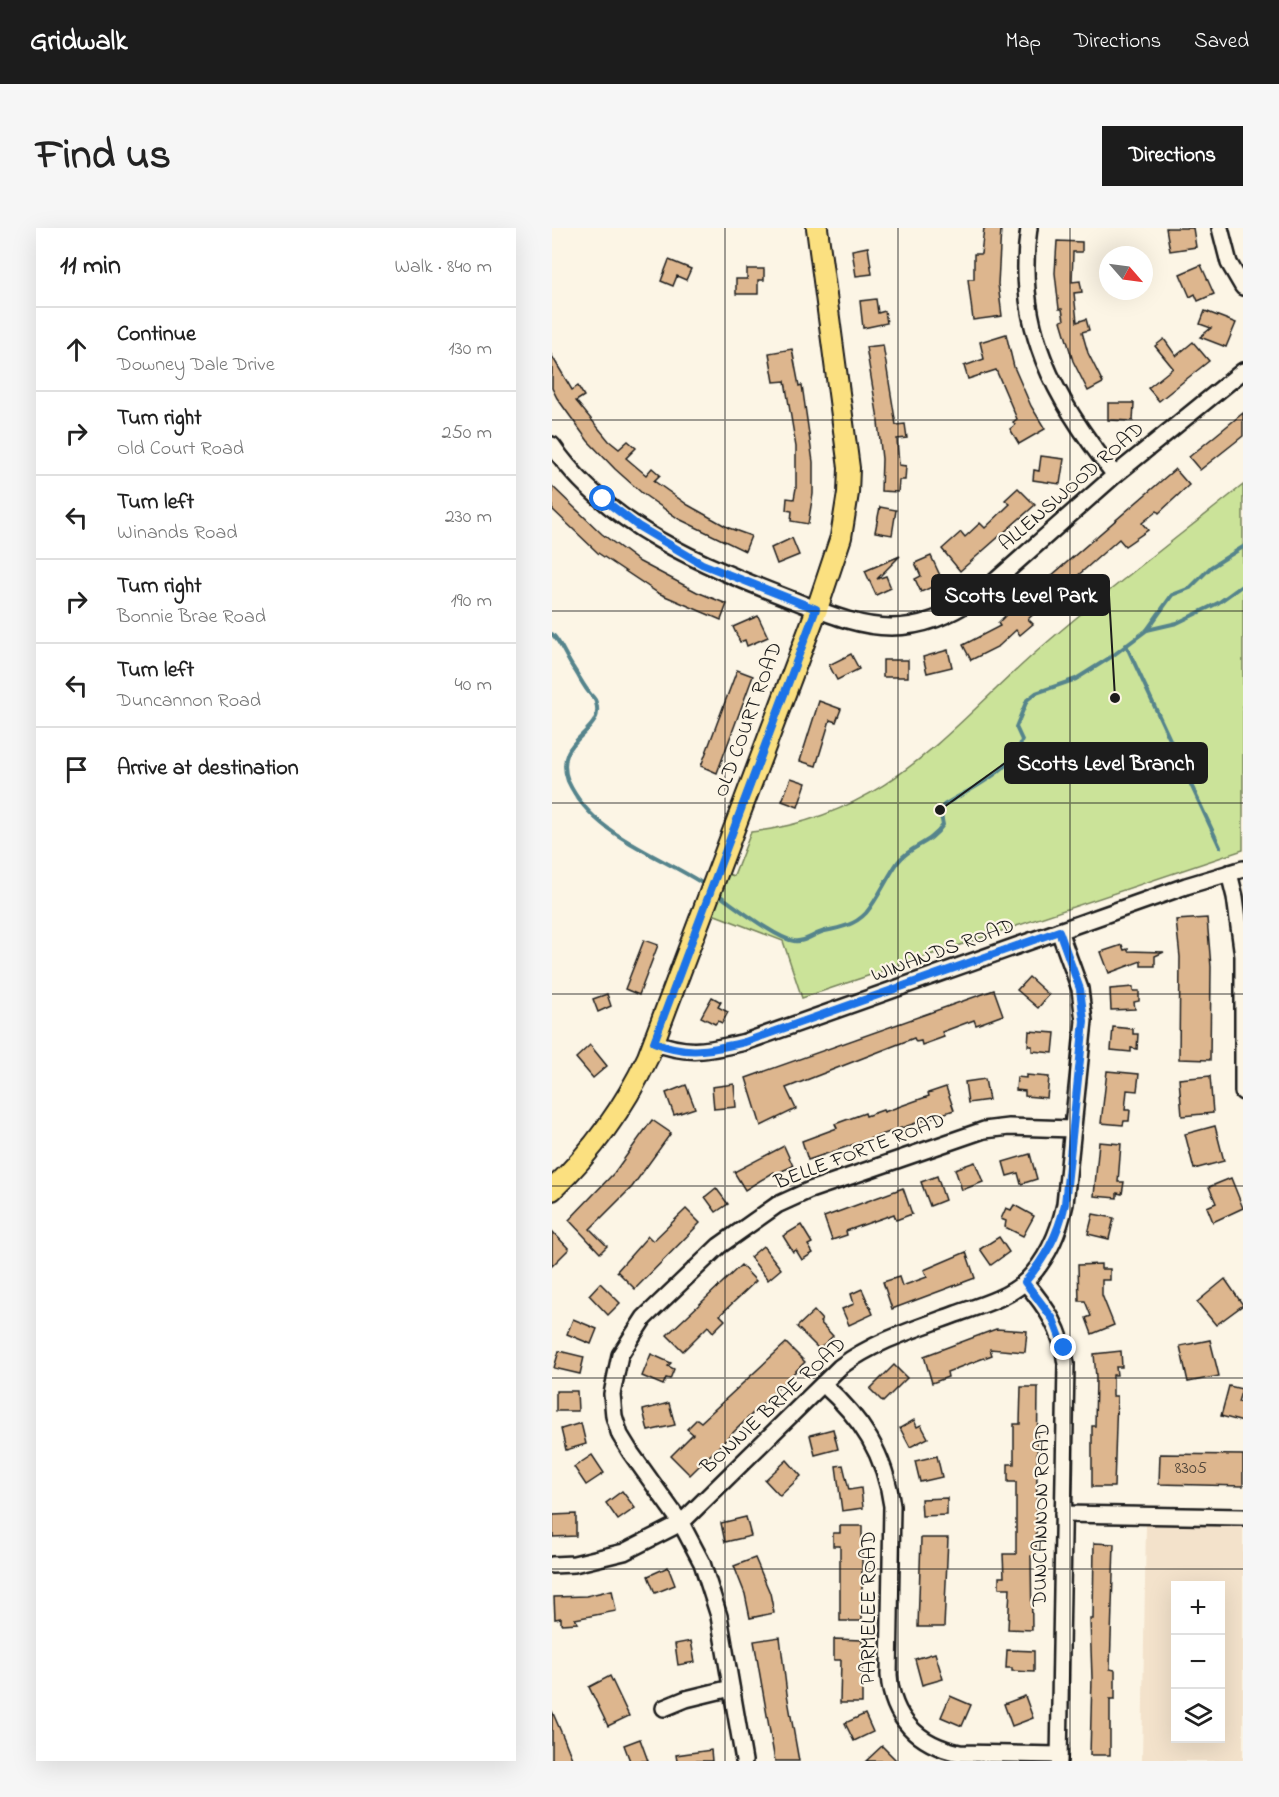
<!DOCTYPE html>
<html lang="en">
<head>
<meta charset="utf-8">
<style>
	:root { --surface:#fff; --page:#f6f6f6; --text:#222; --muted:#767676; --line:#e0e0e0; --accent:#1c1c1c }
	body { margin:0; font-family:"Indie Flower",sans-serif; background:var(--page); color:var(--text) }
	.controls { position:absolute; right:18px; bottom:18px; display:grid; overflow:hidden; border-radius:0px; box-shadow:0 6px 24px #0002 }
	.controls button { width:54px; height:54px; display:grid; place-items:center; padding:0; border:0; border-bottom:2px solid var(--line); background:var(--surface); color:var(--text); font:30px sans-serif }
	.compass { position:absolute; left:547px; top:18px; width:54px; height:54px; border-radius:50%; background:var(--surface); box-shadow:0 6px 24px #0002; rotate:118deg }
	.stop { position:absolute; width:18px; height:18px; margin:-14px; border:4px solid #1a73e8; border-radius:50%; background:#fff }
	.stop.end { background:#1a73e8; border-color:#fff; box-shadow:0 2px 6px #0008 }
	.list { margin:0; padding:0; list-style:none }
	h2 { display:flex; justify-content:space-between; align-items:center; height:78px; margin:0; padding:0 24px; font-size:26px }
	h2 small { font-size:20px; font-weight:400; color:var(--muted) }
	.list li { display:grid; grid-template-columns:39px 1fr auto; gap:18px; align-items:center; box-sizing:border-box; height:84px; padding:0 24px; border-top:2px solid var(--line) }
	.list b { display:block; font-size:22px; white-space:nowrap }
	.list p { margin:0; font-size:20px; white-space:nowrap; color:var(--muted) }
	.list em { font-size:20px; font-style:normal; color:var(--muted) }
	.icon { flex:none; width:33px; height:33px; fill:none; stroke:currentColor; stroke-width:2; stroke-linecap:round; stroke-linejoin:round }
	.map { position:relative; flex:none; width:691px; height:1533px; overflow:hidden; border-radius:0px }
	header { display:flex; align-items:center; gap:36px; box-sizing:border-box; height:84px; padding:0 30px; background:var(--accent); color:#fff }
	header strong { font-size:28px }
	nav { display:flex; gap:33px; margin-inline-start:auto; font-size:21px }
	.intro { display:flex; align-items:center; justify-content:space-between; box-sizing:border-box; height:144px; padding:0 36px }
	h1 { margin:0; font-size:42px }
	.button { padding:15px 27px; border-radius:0px; background:var(--accent); color:#fff; font-size:21px; font-weight:700 }
	main { display:flex; gap:36px; padding:0 36px }
	aside { flex:1; background:var(--surface); border-radius:0px; box-shadow:0 6px 24px #0002 }
	.map>svg:first-child { display:block }
	.built { fill:#f3e2cb; fill-rule:evenodd }
	.green { fill:#cbe399; stroke:#74805a; stroke-width:1.5 }
	.lines { fill:none; stroke-linecap:round; stroke-linejoin:round }
	.stream { stroke:#55848c; stroke-width:4 }
	.building { fill:#ddb68e; stroke:#1c1c1c; stroke-width:1.5 }
	.minor-casing { stroke:#1c1c1c; stroke-width:20 }
	.major-casing { stroke:#1c1c1c; stroke-width:24 }
	.minor { stroke:#fcf5e5; stroke-width:15 }
	.major { stroke:#fbe080; stroke-width:20 }
	.route { stroke:#1a73e8; stroke-width:8 }
	.grid { fill:none; stroke:#1c1c1c; stroke-width:1.5; stroke-opacity:0.55 }
	.labels { text-anchor:middle; dominant-baseline:central; stroke-width:4.5; stroke-linejoin:round; paint-order:stroke }
	.number-label { font-size:18px; fill:#4c4238 }
	.street-label { font-size:21px; fill:#1c1c1c; stroke:#fcf5e5 }
	.leader { fill:none; stroke:#1c1c1c; stroke-width:2 }
	.callout-dot { fill:#1c1c1c; stroke:#fcf5e5; stroke-width:2 }
	.callout { fill:#1c1c1c; stroke:#1c1c1c; stroke-width:2 }
	.callout-label { font-size:22px; text-anchor:middle; font-weight:bold; fill:#fff }
</style>
</head>
<body>
<header>
<strong>Gridwalk</strong>
<nav><a>Map</a><a>Directions</a><a>Saved</a></nav>
</header>
<div class="intro"><h1>Find us</h1><a class="button">Directions</a></div>
<main>
<aside>
<h2>11 min<small>Walk · 840 m</small></h2>
<ul class="list">
<li><svg class="icon" aria-label="ahead" viewBox="0 0 24 24"><path d="M12 20V5M6 11l6-6 6 6"/></svg><div><b>Continue</b><p>Downey Dale Drive</p></div><em>130 m</em></li>
<li><svg class="icon" aria-label="right" viewBox="0 0 24 24"><path d="M7 20v-9h11M14 6l5 5-5 5"/></svg><div><b>Turn right</b><p>Old Court Road</p></div><em>250 m</em></li>
<li><svg class="icon" aria-label="left" viewBox="0 0 24 24"><path d="M17 20v-9H6M10 6l-5 5 5 5"/></svg><div><b>Turn left</b><p>Winands Road</p></div><em>230 m</em></li>
<li><svg class="icon" aria-label="right" viewBox="0 0 24 24"><path d="M7 20v-9h11M14 6l5 5-5 5"/></svg><div><b>Turn right</b><p>Bonnie Brae Road</p></div><em>190 m</em></li>
<li><svg class="icon" aria-label="left" viewBox="0 0 24 24"><path d="M17 20v-9H6M10 6l-5 5 5 5"/></svg><div><b>Turn left</b><p>Duncannon Road</p></div><em>40 m</em></li>
<li><svg class="icon" aria-label="arrive" viewBox="0 0 24 24"><path d="M6 21V4h12l-3 4 3 4H6"/></svg><div><b>Arrive at destination</b></div></li>
</ul>
</aside>
<div class="map">
<svg width="691" height="1533" viewBox="0 0 691 1533">
	<rect width="100%" height="100%" fill="#fcf5e5"/>
	<filter id="ink" filterUnits="userSpaceOnUse"><feTurbulence type="fractalNoise" baseFrequency=".0167" numOctaves="2"/><feDisplacementMap in="SourceGraphic" scale="12" xChannelSelector="R" yChannelSelector="G"/><feConvolveMatrix kernelMatrix="1 2 1 2 8 2 1 2 1" color-interpolation-filters="sRGB"/></filter>
	<g filter="url(#ink)">
		<path class="built" d="M594,1295L691,1298V1533H590ZM624,1358H668V1510H624Z"/>
		<path class="green" d="M691,257V622L250,770L231,713L158,685L173,645L182,648L199,604C341,587 398,497 499,411C561,358 627,308 691,257Z"/>
		<g class="lines">
			<g class="stream">
				<path d="M595,402L625,395L666,375L691,357"/>
				<path d="M0,406C9,414 14,430 22,441C28,450 32,459 39,467C41,469 44,472 44,475C54,506 0,509 16,553C41,608 106,626 153,657"/>
				<path d="M574,417L668,619"/>
				<path d="M164,665C182,677 223,710 242,713C253,715 263,705 273,703C288,700 303,697 314,685C327,669 334,651 346,634C359,617 378,617 391,597L388,582L392,577C418,561 461,543 470,512L464,499L475,472L484,465L524,451L559,429L595,402L620,367L638,360L659,339L691,319"/>
			</g>
		</g>
		<g class="building">
			<path d="M432,0H449L446,56L450,88L421,92L416,51H422V26H429Z"/>
			<path d="M614,0H641L644,19L618,23Z"/>
			<path d="M505,13L530,14V24H521L520,54L528,53L530,64L522,65L525,94L534,91L537,102L530,104L536,125L551,155L536,163L521,133L509,93L512,92L510,81H507L503,45Z"/>
			<path d="M316,19L320,46L304,48L300,22Z"/>
			<path d="M117,32L139,41L134,52L125,48L121,58L109,53Z"/>
			<path d="M649,37L662,66L646,73L643,66L638,69L628,46Z"/>
			<path d="M195,41H212V52H206V66H184V51H195Z"/>
			<path d="M324,71L326,85L333,83L335,95L311,100L308,73Z"/>
			<path d="M653,83L684,95L674,119L648,109L659,100L648,96Z"/>
			<path d="M454,106L462,139L479,178L493,201L467,216L458,201L463,197L461,194L465,191L444,142L416,151L412,138L432,131L428,114Z"/>
			<path d="M612,111L624,128L641,114L657,133L607,173L596,160L621,140L603,118Z"/>
			<path d="M331,117L344,197L353,196L355,210L345,211L347,237L354,238L353,252H347L346,264L329,263L330,231L325,185L314,119Z"/>
			<path d="M240,121L247,158L250,157L261,234V266L256,296L239,293L240,283L234,282L235,270L242,271L244,260V219L233,153L222,154L217,125Z"/>
			<path d="M0,128L20,162L26,158L32,168L24,173L57,213L67,221L76,213L84,220L74,230L94,247L100,240L108,247L102,253L136,277L177,300L199,308L193,323L127,291L91,266L63,241L36,213L5,170L0,160Z"/>
			<path d="M556,175H582L581,193L556,192Z"/>
			<path d="M691,185V208L648,242L637,229Z"/>
			<path d="M489,228L512,231L508,256L481,252L482,242L487,243Z"/>
			<path d="M623,241L637,257L607,285L605,283L590,295L596,302L573,318L567,311L505,366L509,371L496,382L492,377L476,391L481,396L468,407L464,402L447,418L419,432L411,417L448,398L446,395L455,386Z"/>
			<path d="M0,258L50,306L88,334L145,364L175,376L169,392L106,365L46,325L0,281Z"/>
			<path d="M466,260L483,277L408,343L390,321L409,304L413,309L428,295L433,300L458,276L453,272Z"/>
			<path d="M328,279L344,282L340,307L323,304Z"/>
			<path d="M240,310L247,327L225,336L219,320Z"/>
			<path d="M348,328L325,351L334,348L339,360L324,367L313,343Z"/>
			<path d="M379,328L391,354L369,364L363,351L369,348L363,335Z"/>
			<path d="M206,388L216,409L195,418L193,412L188,414L181,399Z"/>
			<path d="M396,422L400,439L375,445L371,429Z"/>
			<path d="M299,426L307,441L285,452L277,437Z"/>
			<rect x="331" y="432" width="25" height="17"/>
			<path d="M185,442L201,448L165,545L149,538Z"/>
			<path d="M267,473L289,481L284,494L278,492L264,538L248,533Z"/>
			<path d="M239,550L254,555L246,579L230,573Z"/>
			<path d="M655,690L659,739L658,832L627,831L628,729L624,692Z"/>
			<path d="M92,712L106,717L87,767L73,761Z"/>
			<path d="M570,717L572,722L576,721V723L612,724L603,728V738H589V733L557,745L549,724Z"/>
			<path d="M477,749L497,767L486,780L465,762Z"/>
			<path d="M581,759V763H587V773L582,774L583,781L559,782L558,761Z"/>
			<path d="M442,762L451,787L424,797L422,792L390,804L392,809L370,817L369,813L364,814L362,810L234,860L244,881L209,898L194,850Z"/>
			<path d="M55,766L59,778L46,784L41,771Z"/>
			<path d="M160,769L169,774L166,779L176,784L170,795L166,793L163,796L149,789Z"/>
			<path d="M561,799L581,801V806H586L585,821L579,820V824L559,822Z"/>
			<path d="M477,803L503,805L501,825L480,823V818H476Z"/>
			<path d="M38,817L55,838L41,850L24,830Z"/>
			<path d="M555,843L587,846L585,863L575,862L573,882H578L577,893H572L571,897L549,895Z"/>
			<path d="M474,847L497,849L495,870L473,868V863L464,862L465,849L474,850Z"/>
			<path d="M658,848L661,885L630,888L627,851Z"/>
			<path d="M433,851L437,872L416,875L413,854Z"/>
			<path d="M182,856L184,879L162,881L160,859Z"/>
			<path d="M134,857L143,880L122,887L114,865Z"/>
			<path d="M394,859L402,882L256,932L250,913L285,900L283,896L313,885L314,888L331,882L332,884L377,868L376,865Z"/>
			<path d="M100,892L119,905L80,959L38,1001L55,1018L48,1025L17,992L62,945Z"/>
			<path d="M663,898L672,933L642,941L633,906Z"/>
			<path d="M547,914L569,916L566,954H572L570,966L565,965V970L542,968Z"/>
			<path d="M232,918L241,938L223,946L222,944L193,962L182,944Z"/>
			<path d="M478,926L485,951L469,956L466,945L455,948L451,934Z"/>
			<path d="M423,934L431,954L410,962L403,941Z"/>
			<path d="M385,948L393,972L378,978L369,954Z"/>
			<path d="M679,950L691,980L661,994L655,979L664,975L657,959Z"/>
			<path d="M164,960L176,976L164,984L153,969Z"/>
			<path d="M351,960L360,986L344,992L342,986L294,1003L295,1007L280,1012L272,989Z"/>
			<path d="M462,977L482,988L471,1008L453,999L454,993L449,991L454,980L459,982Z"/>
			<path d="M134,981L148,995L83,1061L65,1043L96,1008L101,1013Z"/>
			<path d="M541,986L562,990L557,1011L536,1006Z"/>
			<path d="M249,997L260,1015L256,1017L261,1025L250,1032L244,1022L241,1024L231,1008Z"/>
			<path d="M0,1003L17,1021L0,1038Z"/>
			<path d="M447,1009L457,1024L439,1037L428,1021Z"/>
			<path d="M211,1018L229,1041L216,1052L198,1029Z"/>
			<path d="M414,1024L423,1050L340,1081L331,1054L347,1049L350,1058L375,1049L372,1042Z"/>
			<path d="M549,1036V1041H558V1052H550V1067L562,1097L540,1106L534,1090L539,1088L533,1073H527L526,1037Z"/>
			<path d="M189,1037L204,1053L168,1087L173,1092L161,1104L156,1098L131,1123L115,1107Z"/>
			<path d="M673,1051L691,1077L664,1097L645,1074Z"/>
			<path d="M48,1055L68,1075L56,1087L37,1067Z"/>
			<path d="M310,1061L321,1086L297,1097L290,1081L302,1076L299,1066Z"/>
			<path d="M262,1083L270,1092L268,1094L281,1108L267,1121L245,1099Z"/>
			<path d="M21,1091L45,1101L39,1116L15,1106Z"/>
			<path d="M444,1101L475,1103L473,1124L438,1121L440,1127L395,1144L396,1149L380,1155L372,1128Z"/>
			<path d="M658,1112L667,1148L636,1154L628,1118Z"/>
			<path d="M234,1115L253,1134L138,1247L119,1228L141,1206L135,1201L145,1191L149,1194Z"/>
			<path d="M7,1123L32,1129L28,1146L2,1140Z"/>
			<path d="M569,1123L570,1139H564L565,1147H561V1168H565L562,1259H540V1198H543L544,1149L542,1126Z"/>
			<path d="M99,1126L119,1135L116,1138L122,1141L118,1151L114,1150L111,1157L90,1148Z"/>
			<path d="M342,1137L355,1150L331,1174L318,1161Z"/>
			<path d="M677,1158L690,1161L686,1174L691,1175V1194L669,1188Z"/>
			<path d="M469,1159H486L484,1328H479L480,1402L456,1401L458,1360H447V1349H452L451,1326H464V1254H456V1236H462V1196H468Z"/>
			<path d="M4,1163H25L26,1183H4Z"/>
			<path d="M117,1175L123,1197L96,1203L91,1182Z"/>
			<path d="M362,1192L365,1199L369,1197L376,1210L358,1219L348,1200Z"/>
			<path d="M29,1195L34,1216L14,1222L9,1201Z"/>
			<path d="M281,1201L286,1221L263,1227L258,1207Z"/>
			<path d="M608,1226L691,1227V1258L607,1256Z"/>
			<path d="M40,1227L52,1245L34,1257L22,1239Z"/>
			<path d="M385,1228L390,1249L368,1254L363,1233Z"/>
			<path d="M235,1232L249,1248L228,1268L213,1252Z"/>
			<path d="M291,1237L297,1262L309,1260L311,1280L290,1283L284,1238Z"/>
			<path d="M70,1263L83,1280L66,1292L54,1275Z"/>
			<path d="M395,1270V1287L370,1288L369,1271Z"/>
			<path d="M24,1286V1308L1,1309V1287Z"/>
			<path d="M194,1289L199,1308L173,1314L169,1295Z"/>
			<path d="M288,1298H310V1393H288V1318H281V1305H288Z"/>
			<path d="M369,1310H396L392,1399H366Z"/>
			<path d="M542,1315L562,1316L558,1441L563,1442V1471H558V1527H538L540,1450L538,1391H541Z"/>
			<path d="M203,1330L218,1365L222,1385L198,1390L193,1366L182,1338Z"/>
			<path d="M116,1339L123,1357L103,1365L96,1348Z"/>
			<path d="M60,1362L64,1383L23,1391L26,1395L9,1396V1390L3,1391L2,1369L34,1368Z"/>
			<path d="M228,1409L235,1466L247,1533H223L202,1413Z"/>
			<path d="M282,1411L310,1412V1475H288L289,1432H282Z"/>
			<path d="M139,1413L143,1434L126,1437L123,1416Z"/>
			<path d="M455,1422L482,1423V1444L460,1443V1440H454Z"/>
			<path d="M383,1425L391,1451L370,1457L363,1431Z"/>
			<path d="M58,1448L77,1488L56,1498L37,1459Z"/>
			<path d="M398,1468L419,1477L410,1498L389,1489Z"/>
			<path d="M473,1468L481,1490L460,1498L452,1476Z"/>
			<path d="M0,1483L13,1513L21,1533H0Z"/>
			<path d="M313,1486L321,1504L302,1513L293,1495Z"/>
			<path d="M88,1511L96,1533H78L72,1517Z"/>
			<path d="M330,1518L345,1533H314Z"/>
			<path d="M159,1522L160,1533H125L124,1527Z"/>
		</g>
		<g class="lines">
			<defs>
				<g id="minor">
					<path d="M477,0C462,98 503,173 563,247"/>
					<path d="M668,0L677,35L691,59"/>
					<path d="M0,217C55,298 150,337 238,371C270,383 304,399 339,399C371,399 398,387 424,370L563,247L691,143"/>
					<path d="M677,645L683,669L691,728V864"/>
					<path d="M102,814C136,828 159,822 193,814L634,658L691,641"/>
					<path d="M473,1054C495,1080 510,1102 514,1136L507,1533"/>
					<path d="M271,1156C310,1191 333,1226 340,1278L337,1447C340,1490 366,1517 408,1525L507,1527"/>
					<path d="M511,1286L691,1289"/>
					<path d="M0,1337L22,1336L72,1324L129,1295L288,1139C323,1113 363,1101 404,1086C427,1078 456,1070 474,1053C495,1032 507,1004 513,976L532,793L528,761L507,703"/>
					<path d="M112,1480L134,1471L179,1460"/>
					<path d="M192,1533L167,1388L150,1335L129,1295L79,1225L68,1207L62,1188L60,1166L68,1127L92,1090L167,1018L225,977L258,962L432,902L457,899L521,901"/>
				</g>
				<path id="major" d="M0,962C41,923 72,880 96,829L265,381L289,309L296,265L297,240L265,0"/>
			</defs>
			<use href="#minor" class="minor-casing"/>
			<use href="#major" class="major-casing"/>
			<use href="#minor" class="minor"/>
			<use href="#major" class="major"/>
		</g>
	</g>
	<g class="lines" filter="url(#ink)">
		<path class="route" d="M51,271L86,298L150,336L264,381L102,814C136,828 159,822 193,814L507,703L528,761L532,793L513,976C506,1007 493,1030 473,1054L501,1091L512,1120"/>
	</g>
	<path class="grid" d="M173,0V1533M346,0V1533M518,0V1533M0,192H691M0,383H691M0,575H691M0,766H691M0,958H691M0,1150H691M0,1341H691"/>
	<g class="labels">
		<g class="number-label">
			<text x="639" y="1241">8305</text>
		</g>
		<g class="street-label">
			<text transform="translate(520 259) rotate(-41)">ALLENSWOOD ROAD</text>
			<text transform="translate(197 492) rotate(-70)">OLD COURT ROAD</text>
			<text transform="translate(391 723) rotate(-20)">WINANDS ROAD</text>
			<text transform="translate(308 924) rotate(-21)">BELLE FORTE ROAD</text>
			<text transform="translate(222 1178) rotate(-43)">BONNIE BRAE ROAD</text>
			<text transform="translate(490 1287) rotate(-89)">DUNCANNON ROAD</text>
			<text transform="translate(318 1380) rotate(-90)">PARMELEE ROAD</text>
		</g>
	</g>
	<path class="leader" d="M563 470L557 367M388 582L453 535"/>
	<g class="callout-dot">
		<circle cx="563" cy="470" r="6"/>
		<circle cx="388" cy="582" r="6"/>
	</g>
	<g class="callout">
		<rect x="380" y="347" width="177" height="40" rx="6"/>
		<rect x="453" y="515" width="202" height="40" rx="6"/>
	</g>
	<g class="callout-label">
		<text x="469" y="374">Scotts Level Park</text>
		<text x="554" y="542">Scotts Level Branch</text>
	</g>
</svg>
<div class="controls">
<button>+</button>
<button>−</button>
<button><svg class="icon" aria-label="layers" viewBox="0 0 24 24"><path d="M12 4l9 5-9 5-9-5zM3 14l9 5 9-5"/></svg></button>
</div>
<svg class="compass" viewBox="-18 -18 36 36"><path d="M0-13l5 13h-10z" fill="#e53935"/><path d="M0 13l5-13h-10z" fill="#767676"/></svg>
<div class="stop" style="left:51px;top:271px"></div>
<div class="stop end" style="left:512px;top:1120px"></div>
</div>
</main>
</body>
</html>
